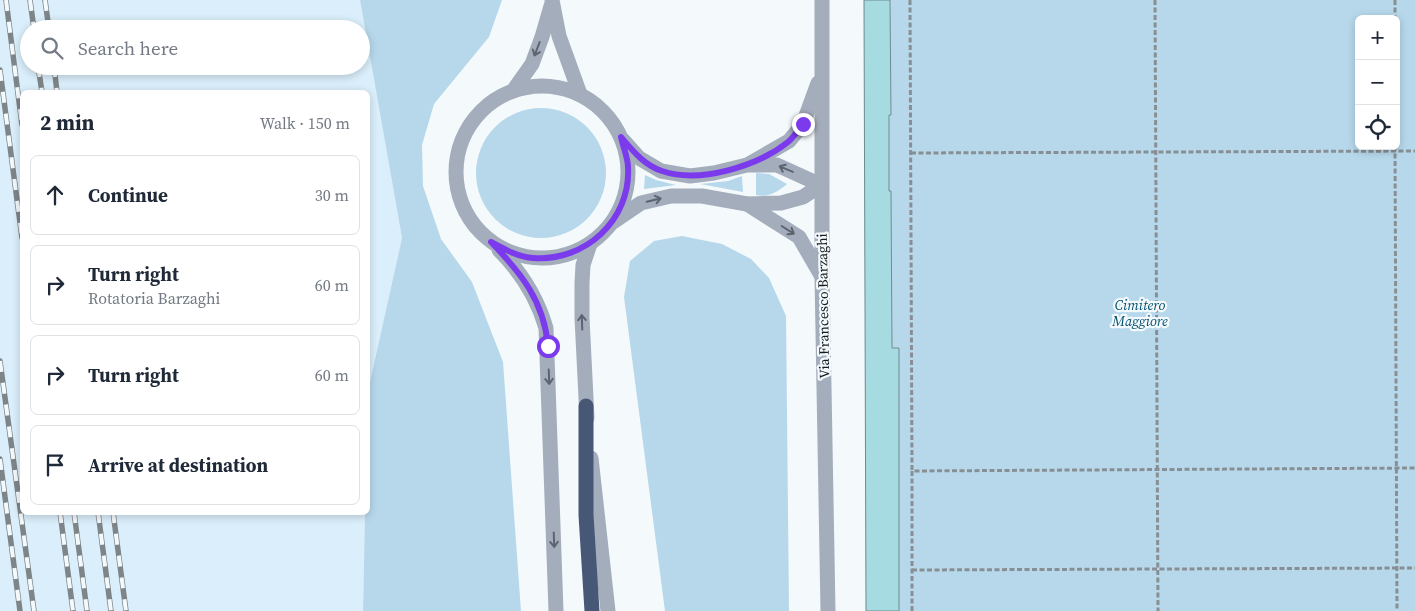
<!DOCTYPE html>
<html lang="en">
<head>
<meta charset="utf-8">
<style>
	:root { --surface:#fff; --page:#f6f6f7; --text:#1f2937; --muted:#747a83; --line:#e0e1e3 }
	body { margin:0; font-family:"Source Serif 4",serif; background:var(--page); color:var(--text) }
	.controls { position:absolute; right:15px; top:15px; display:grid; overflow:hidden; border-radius:8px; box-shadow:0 2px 8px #0003 }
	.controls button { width:45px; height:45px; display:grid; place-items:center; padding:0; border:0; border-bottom:1px solid var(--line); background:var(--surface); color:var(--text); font:25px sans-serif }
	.stop { position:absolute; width:15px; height:15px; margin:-11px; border:4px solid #7c3aed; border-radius:50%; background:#fff }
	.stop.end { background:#7c3aed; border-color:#fff; box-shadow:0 1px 5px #0008 }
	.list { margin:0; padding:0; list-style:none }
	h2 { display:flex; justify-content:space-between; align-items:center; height:65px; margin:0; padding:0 20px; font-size:21px }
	h2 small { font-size:16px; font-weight:400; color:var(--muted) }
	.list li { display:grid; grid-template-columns:32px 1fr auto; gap:15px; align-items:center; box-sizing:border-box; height:80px; margin:0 10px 10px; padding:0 10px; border:1px solid var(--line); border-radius:8px }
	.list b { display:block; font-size:19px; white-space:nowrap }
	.list p { margin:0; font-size:16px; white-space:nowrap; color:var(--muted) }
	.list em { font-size:16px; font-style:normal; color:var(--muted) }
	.icon { flex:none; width:28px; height:28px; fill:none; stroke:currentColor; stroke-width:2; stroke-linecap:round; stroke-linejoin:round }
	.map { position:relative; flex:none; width:1415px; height:611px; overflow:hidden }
	.search { position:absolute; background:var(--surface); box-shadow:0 2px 8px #0003; left:20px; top:20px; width:350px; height:55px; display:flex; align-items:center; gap:12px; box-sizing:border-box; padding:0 18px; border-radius:28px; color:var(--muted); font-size:19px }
	.panel { position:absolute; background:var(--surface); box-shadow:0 2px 8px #0003; left:20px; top:90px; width:350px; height:425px; border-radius:8px }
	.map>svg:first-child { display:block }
	.built { fill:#daeffb; fill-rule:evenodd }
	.green { fill:#b7d8eb; fill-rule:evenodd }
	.building { fill:#a7dbe2; stroke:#6d8c90 }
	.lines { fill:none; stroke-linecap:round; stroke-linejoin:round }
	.path { stroke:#888f94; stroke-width:3; stroke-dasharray:5 2.5; stroke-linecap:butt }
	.minor { stroke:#a4adbc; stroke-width:15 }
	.highway { stroke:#475876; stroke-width:15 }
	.rail-casing { stroke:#7e8589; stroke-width:5.5 }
	.rail { stroke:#f4f9fc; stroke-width:4; stroke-dasharray:11; stroke-linecap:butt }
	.oneway { stroke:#5c646f }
	.route { stroke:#7c3aed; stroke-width:6 }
	.labels { text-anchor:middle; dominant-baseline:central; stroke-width:4.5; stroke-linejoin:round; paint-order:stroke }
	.park-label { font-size:14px; font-style:italic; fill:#014f6f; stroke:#f4f9fc }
	.street-label { font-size:14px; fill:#131c22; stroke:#f4f9fc }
</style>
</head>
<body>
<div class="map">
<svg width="1415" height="611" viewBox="0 0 1415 611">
	<rect width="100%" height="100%" fill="#f4f9fc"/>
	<path class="built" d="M0,0H360L402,238L368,391V92H22V512L365,513L363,611H0ZM29,29H361V66H29Z"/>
	<g class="green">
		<path d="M360,0H502L489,37L434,104L422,145L423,186L441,239L472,282L503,362L521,611H363L365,513L368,512V391L402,238Z"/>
		<path d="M864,0H1415V611H866ZM1359,19H1396V146H1359Z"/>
		<circle cx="541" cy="173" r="65"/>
		<path d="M756,173L769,174L787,184C778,192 768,198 756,195Z"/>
		<path d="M645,175L656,180L676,185L644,189Z"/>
		<path d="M742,176L743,192L700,184L728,181Z"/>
		<path d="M682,236L722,244L751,259L769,278L786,316L789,611H665L624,297L630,261L654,241Z"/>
	</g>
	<path class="building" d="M864,0H890L891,115H889V191H891L892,348H899V611H866Z"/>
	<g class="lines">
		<g class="path">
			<path d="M910,0L912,471"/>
			<path d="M1155,0L1158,611"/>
			<path d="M1395,0V19"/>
			<path d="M1395,146L1397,611"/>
			<path d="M911,153L1415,151"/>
			<path d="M912,570L1415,568"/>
			<path d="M912,611V471L1415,468"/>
		</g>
		<g class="minor">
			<path d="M552,0L559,36L580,94"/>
			<path d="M822,0V276L828,611"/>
			<circle cx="542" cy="172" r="86"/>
			<path d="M513,91L532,64L542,37L551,6"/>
			<path d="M623,140L639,158L661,171L690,176L714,173L747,165H777L821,185"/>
			<path d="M749,164L789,141L803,124L818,83"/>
			<path d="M747,204L799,237L821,275"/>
			<path d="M613,222L641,203L671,196H702L747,204L781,203L803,197L821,185"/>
			<path d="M499,250C521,272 537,297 546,328L556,611"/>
			<path d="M587,418L582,318V283L583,265L590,244"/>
			<path d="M591,458L608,611"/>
		</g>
		<path class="highway" d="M586,406V515L592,611"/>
		<defs>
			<g id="rail">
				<path d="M6,0L22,125"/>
				<path d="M30,0L34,29"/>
				<path d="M45,0L49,29"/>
				<path d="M38,66L42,92"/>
				<path d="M54,66L57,92"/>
				<path d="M0,70L22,238"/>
				<path d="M0,361L34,611"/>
				<path d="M0,459L20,611"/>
				<path d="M60,512L73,611"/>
				<path d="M74,512L87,611"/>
				<path d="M98,512L111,611"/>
				<path d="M113,512L126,611"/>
			</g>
		</defs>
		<use href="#rail" class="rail-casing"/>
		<use href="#rail" class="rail"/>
	</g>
	<defs><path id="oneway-shaft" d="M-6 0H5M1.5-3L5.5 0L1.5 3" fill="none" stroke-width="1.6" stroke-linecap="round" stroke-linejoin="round" transform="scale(1.25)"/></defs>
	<g class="oneway">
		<use href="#oneway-shaft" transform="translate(537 49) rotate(111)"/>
		<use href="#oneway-shaft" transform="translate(786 169) rotate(-157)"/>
		<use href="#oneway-shaft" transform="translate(654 200) rotate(-14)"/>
		<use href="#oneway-shaft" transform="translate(788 230) rotate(32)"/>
		<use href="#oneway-shaft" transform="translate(582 322) rotate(-92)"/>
		<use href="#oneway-shaft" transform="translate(549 377) rotate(88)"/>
		<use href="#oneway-shaft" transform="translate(554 540) rotate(88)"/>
	</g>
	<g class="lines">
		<path class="route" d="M548,346C544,301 521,273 491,242C504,249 518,257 533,258C585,262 631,220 628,167C628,158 623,147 621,137C633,151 644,165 662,171C700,184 758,166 788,142C794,137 798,130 803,124"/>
	</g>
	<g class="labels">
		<g class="park-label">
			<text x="1140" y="305">Cimitero<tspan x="1140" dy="16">Maggiore</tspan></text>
		</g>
		<g class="street-label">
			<text transform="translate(823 306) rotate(-91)">Via Francesco Barzaghi</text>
		</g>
	</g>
</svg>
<div class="controls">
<button>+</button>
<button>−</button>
<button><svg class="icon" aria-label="locate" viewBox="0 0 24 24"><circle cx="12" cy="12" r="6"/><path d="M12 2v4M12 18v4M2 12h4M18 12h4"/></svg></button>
</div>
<div class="stop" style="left:548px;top:346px"></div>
<div class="stop end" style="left:803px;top:124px"></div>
<div class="search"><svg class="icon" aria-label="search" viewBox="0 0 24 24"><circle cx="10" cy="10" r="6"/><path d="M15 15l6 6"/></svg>Search here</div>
<section class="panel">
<h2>2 min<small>Walk · 150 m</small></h2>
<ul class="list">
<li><svg class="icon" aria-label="ahead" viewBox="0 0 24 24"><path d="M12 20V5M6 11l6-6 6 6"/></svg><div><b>Continue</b></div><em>30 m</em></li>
<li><svg class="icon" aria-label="right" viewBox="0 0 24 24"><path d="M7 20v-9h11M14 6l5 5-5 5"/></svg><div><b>Turn right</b><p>Rotatoria Barzaghi</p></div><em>60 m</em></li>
<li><svg class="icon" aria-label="right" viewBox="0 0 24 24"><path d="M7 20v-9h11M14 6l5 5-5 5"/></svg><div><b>Turn right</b></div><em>60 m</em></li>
<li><svg class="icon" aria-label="arrive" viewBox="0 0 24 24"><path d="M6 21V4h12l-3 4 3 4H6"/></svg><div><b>Arrive at destination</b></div></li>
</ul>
</section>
</div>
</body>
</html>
